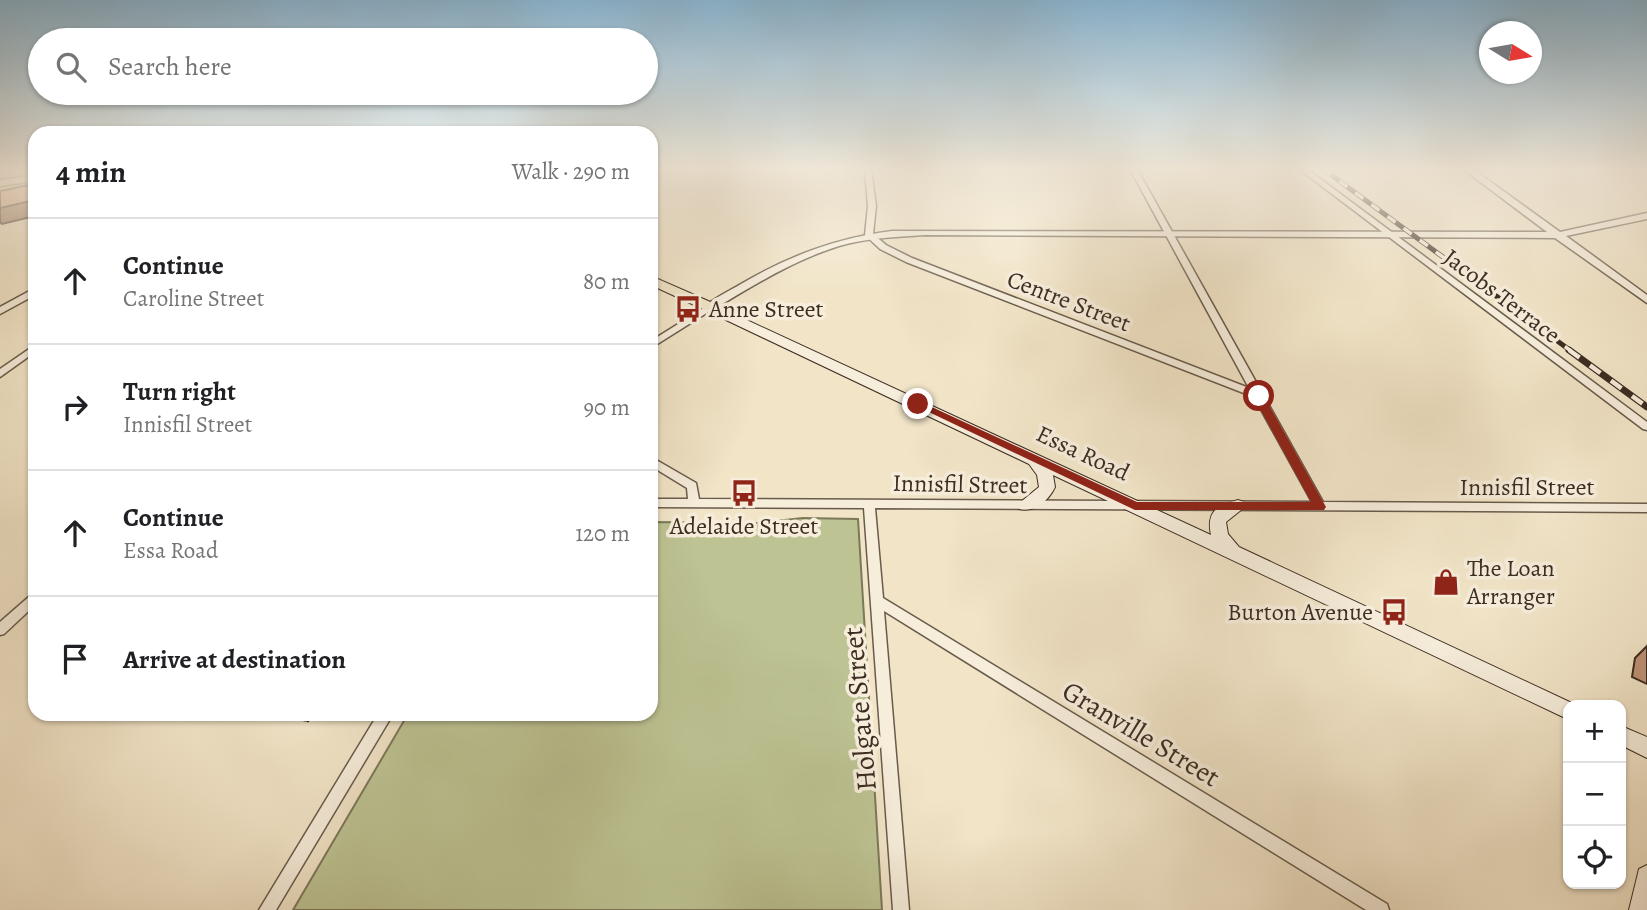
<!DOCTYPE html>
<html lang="en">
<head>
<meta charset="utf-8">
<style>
	:root { --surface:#fff; --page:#f6f6f6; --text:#202124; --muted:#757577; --line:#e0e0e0 }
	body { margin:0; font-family:Alegreya,serif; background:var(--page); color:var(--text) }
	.controls { position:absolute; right:21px; bottom:21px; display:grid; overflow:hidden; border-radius:14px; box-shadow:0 2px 5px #0004 }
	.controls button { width:63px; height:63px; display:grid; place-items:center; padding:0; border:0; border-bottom:2px solid var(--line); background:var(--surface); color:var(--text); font:35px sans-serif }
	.compass { position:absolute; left:1479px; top:21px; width:63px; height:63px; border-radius:50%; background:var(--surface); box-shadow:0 2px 5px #0004; rotate:101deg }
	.stop { position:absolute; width:21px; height:21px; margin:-16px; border:5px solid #8f2418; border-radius:50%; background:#fff }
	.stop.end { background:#8f2418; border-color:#fff; box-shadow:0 2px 7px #0008 }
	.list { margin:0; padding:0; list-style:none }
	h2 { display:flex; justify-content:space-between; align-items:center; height:91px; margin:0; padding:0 28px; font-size:30px }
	h2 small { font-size:23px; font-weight:400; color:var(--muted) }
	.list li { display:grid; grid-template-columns:46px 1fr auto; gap:21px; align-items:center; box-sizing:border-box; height:126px; padding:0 28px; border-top:2px solid var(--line) }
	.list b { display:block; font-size:26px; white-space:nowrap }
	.list p { margin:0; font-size:23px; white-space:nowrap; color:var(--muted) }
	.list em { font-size:23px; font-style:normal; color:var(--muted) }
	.icon { flex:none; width:38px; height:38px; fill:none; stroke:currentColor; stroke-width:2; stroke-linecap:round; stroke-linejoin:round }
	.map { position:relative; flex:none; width:1647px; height:910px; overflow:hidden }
	.search { position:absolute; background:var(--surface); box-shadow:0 2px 5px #0004; left:28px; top:28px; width:630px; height:77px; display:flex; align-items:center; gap:18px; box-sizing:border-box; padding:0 24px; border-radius:38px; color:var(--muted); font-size:26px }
	.panel { position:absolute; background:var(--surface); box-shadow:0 2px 5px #0004; left:28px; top:126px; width:630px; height:595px; border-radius:21px }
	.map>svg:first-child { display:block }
	.green { fill:#bdc393; stroke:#7c785a; stroke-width:2 }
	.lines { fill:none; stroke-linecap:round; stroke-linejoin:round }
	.minor-casing { stroke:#695b4b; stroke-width:3 }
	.tertiary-casing { stroke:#695b4b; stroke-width:3 }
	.secondary-casing { stroke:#3c2d22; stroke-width:2 }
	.primary-casing { stroke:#3c2d22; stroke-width:2 }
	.minor { fill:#f6eddb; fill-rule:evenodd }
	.tertiary { fill:#f6eddb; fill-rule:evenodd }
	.secondary { fill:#f6eddb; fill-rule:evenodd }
	.primary { fill:#f1e4c7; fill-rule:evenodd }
	.rail-far1-casing { stroke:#3c2d22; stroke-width:5 }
	.rail-casing { stroke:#3c2d22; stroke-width:7 }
	.rail-far1 { stroke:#f6eddb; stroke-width:3.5; stroke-dasharray:10; stroke-linecap:butt }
	.rail { stroke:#f6eddb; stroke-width:4.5; stroke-dasharray:13; stroke-linecap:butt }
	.wall { fill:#bf9377; stroke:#3c2d22; stroke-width:2 }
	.shaded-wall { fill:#9b7861; stroke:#3c2d22; stroke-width:2 }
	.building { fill:#deab8a; stroke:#3c2d22; stroke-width:2 }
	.route { fill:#8f2418 }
	.labels { text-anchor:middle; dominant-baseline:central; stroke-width:7; stroke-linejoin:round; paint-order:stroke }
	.street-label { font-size:24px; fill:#3c2d22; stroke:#f6eddb }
	.poi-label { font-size:24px; fill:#3c2d22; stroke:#f6eddb; text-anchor:start }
	.near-street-label { font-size:28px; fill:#3c2d22; stroke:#f6eddb }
</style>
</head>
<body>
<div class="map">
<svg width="1647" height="910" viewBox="0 0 1647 910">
	<rect width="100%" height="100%" fill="#f1e4c7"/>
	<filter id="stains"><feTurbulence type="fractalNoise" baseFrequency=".00286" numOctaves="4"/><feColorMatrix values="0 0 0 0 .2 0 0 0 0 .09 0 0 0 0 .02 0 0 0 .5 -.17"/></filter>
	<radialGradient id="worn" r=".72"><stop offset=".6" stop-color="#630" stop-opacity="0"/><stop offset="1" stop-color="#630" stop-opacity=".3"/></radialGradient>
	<path class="green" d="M803,518L858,519L882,910H293L408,714H651V522L758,523Z"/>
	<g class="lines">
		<defs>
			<g id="minor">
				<path d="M865,169H871L876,206L873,234L886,245L912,258L1249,388L1130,169H1137L1323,502L1647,504V512L875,508L883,598L1387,904L1389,910H1366L884,611L909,910H893L864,508L651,507V499H688L687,488L651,466V457L696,483L699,499L1312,502L1254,397L906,262L880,249L865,235L868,206Z"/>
				<path d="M1299,169H1307L1647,422V430L1643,429Z"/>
				<path d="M35,288V295L0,314V307Z"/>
				<path d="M710,304L713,305V309L651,348V341Z"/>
				<path d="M35,345V352L0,377V369Z"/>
				<path d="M35,593V605L4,634L0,635V622L31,595Z"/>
				<path d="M378,714H393L276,910H259Z"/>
			</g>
			<g id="tertiary">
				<path d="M1463,169H1473L1560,232L1647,213V219L1566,236L1647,295V303L1555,238L925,235C896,237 867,238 839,246C794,260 754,285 714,309L710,310L704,307C714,298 729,291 741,284C789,256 836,238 892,231L1547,232Z"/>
				<path d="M35,175V181L0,186V180Z"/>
			</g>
			<g id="secondary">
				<path d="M710,303L1211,535C1206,511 1217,506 1238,500L1244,502L1246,506L1226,522L1228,534L1239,547L1576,705H1568V719L1561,716L1053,475L1055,487C1049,500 1035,513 1019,509L1017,505L1039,487L1037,475L1029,464L705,310V304Z"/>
				<path d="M1621,726L1647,737V758L1621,745Z"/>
				<path d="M1647,865V910H1629L1639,869Z"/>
			</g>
			<path id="primary" d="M651,276L715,304L717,307L715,310H705L651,285Z"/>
		</defs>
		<use href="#minor" class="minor-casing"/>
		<use href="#tertiary" class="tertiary-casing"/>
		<use href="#secondary" class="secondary-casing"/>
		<use href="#primary" class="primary-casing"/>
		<use href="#minor" class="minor"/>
		<use href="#tertiary" class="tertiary"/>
		<use href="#secondary" class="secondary"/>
		<use href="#primary" class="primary"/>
		<defs>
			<path id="rail-far1" d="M1323,169L1571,351"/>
			<path id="rail" d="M1569,350L1647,407"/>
		</defs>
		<use href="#rail-far1" class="rail-far1-casing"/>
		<use href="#rail" class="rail-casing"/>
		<use href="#rail-far1" class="rail-far1"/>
		<use href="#rail" class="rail"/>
	</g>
	<g class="wall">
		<path d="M1647,646V684L1632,677L1635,658Z"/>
		<path d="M287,714H313L308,721L290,718Z"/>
	</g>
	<g class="shaded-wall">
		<path d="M33,184L35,187V216L2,224L0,222V208Z"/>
		<path d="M303,714H313L308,721Z"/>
	</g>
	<path class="building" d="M33,184L35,200L0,208V191Z"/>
	<linearGradient id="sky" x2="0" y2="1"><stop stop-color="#8ab8d7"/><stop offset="0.57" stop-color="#f9f3e6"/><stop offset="1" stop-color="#f9f3e6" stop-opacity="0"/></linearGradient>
	<rect width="1647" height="297" fill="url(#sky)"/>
	<path class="route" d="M1259,392L1264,396L1326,507L1324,510H1135L912,404L921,402L1137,502H1311L1253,396Z"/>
	<defs>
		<symbol id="bus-bare" viewBox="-9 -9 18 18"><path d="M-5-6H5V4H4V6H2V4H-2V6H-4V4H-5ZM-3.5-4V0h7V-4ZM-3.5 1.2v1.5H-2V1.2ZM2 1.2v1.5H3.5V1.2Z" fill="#8f2418" stroke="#f6eddb" stroke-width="2.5" paint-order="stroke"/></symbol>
		<symbol id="shop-bare" viewBox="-9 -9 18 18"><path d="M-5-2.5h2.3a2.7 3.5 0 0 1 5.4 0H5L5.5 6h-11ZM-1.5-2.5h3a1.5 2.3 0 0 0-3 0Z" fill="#8f2418" stroke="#f6eddb" stroke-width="2.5" paint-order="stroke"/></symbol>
	</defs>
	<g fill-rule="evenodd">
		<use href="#bus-bare" x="669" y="290" width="38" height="38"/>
		<use href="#bus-bare" x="725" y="474" width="38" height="38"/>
		<use href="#shop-bare" x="1427" y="563" width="38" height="38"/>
		<use href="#bus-bare" x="1375" y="593" width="38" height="38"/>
	</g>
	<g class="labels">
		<g class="street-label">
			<text transform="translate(1502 296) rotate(37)">Jacobs Terrace</text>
			<text transform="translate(1069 301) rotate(21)">Centre Street</text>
			<text transform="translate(1083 453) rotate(25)">Essa Road</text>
			<text transform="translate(960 484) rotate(1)">Innisfil Street</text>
			<text x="1527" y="487">Innisfil Street</text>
		</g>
		<g class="poi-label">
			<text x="709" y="309">Anne Street</text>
			<text x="744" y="526" text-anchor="middle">Adelaide Street</text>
			<text x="1467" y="568">The Loan<tspan x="1467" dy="28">Arranger</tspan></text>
			<text x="1373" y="612" text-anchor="end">Burton Avenue</text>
		</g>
		<g class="near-street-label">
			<text transform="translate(860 709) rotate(-95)">Holgate Street</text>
			<text transform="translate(1141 734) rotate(31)">Granville Street</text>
		</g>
	</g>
	<rect width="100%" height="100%" filter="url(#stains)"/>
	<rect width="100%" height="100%" fill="url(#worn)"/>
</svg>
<div class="controls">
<button>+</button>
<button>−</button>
<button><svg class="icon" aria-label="locate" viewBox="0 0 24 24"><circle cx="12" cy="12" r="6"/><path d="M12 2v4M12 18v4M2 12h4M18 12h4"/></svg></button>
</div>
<svg class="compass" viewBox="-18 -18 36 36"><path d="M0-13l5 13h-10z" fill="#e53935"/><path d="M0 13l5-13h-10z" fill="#757577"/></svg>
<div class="stop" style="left:1259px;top:396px"></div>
<div class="stop end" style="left:918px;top:404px"></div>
<div class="search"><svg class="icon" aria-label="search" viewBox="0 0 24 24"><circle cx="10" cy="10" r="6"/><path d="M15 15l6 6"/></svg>Search here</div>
<section class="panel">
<h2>4 min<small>Walk · 290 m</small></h2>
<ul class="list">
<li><svg class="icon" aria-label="ahead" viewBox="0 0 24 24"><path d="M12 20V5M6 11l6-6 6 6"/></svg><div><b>Continue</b><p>Caroline Street</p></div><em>80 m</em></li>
<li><svg class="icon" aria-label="right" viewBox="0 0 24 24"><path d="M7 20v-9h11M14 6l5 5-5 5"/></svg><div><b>Turn right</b><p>Innisfil Street</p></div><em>90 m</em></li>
<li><svg class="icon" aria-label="ahead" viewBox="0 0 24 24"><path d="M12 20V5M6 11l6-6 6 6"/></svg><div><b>Continue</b><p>Essa Road</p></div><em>120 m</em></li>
<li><svg class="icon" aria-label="arrive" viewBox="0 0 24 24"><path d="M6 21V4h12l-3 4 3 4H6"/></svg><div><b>Arrive at destination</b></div></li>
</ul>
</section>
</div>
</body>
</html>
